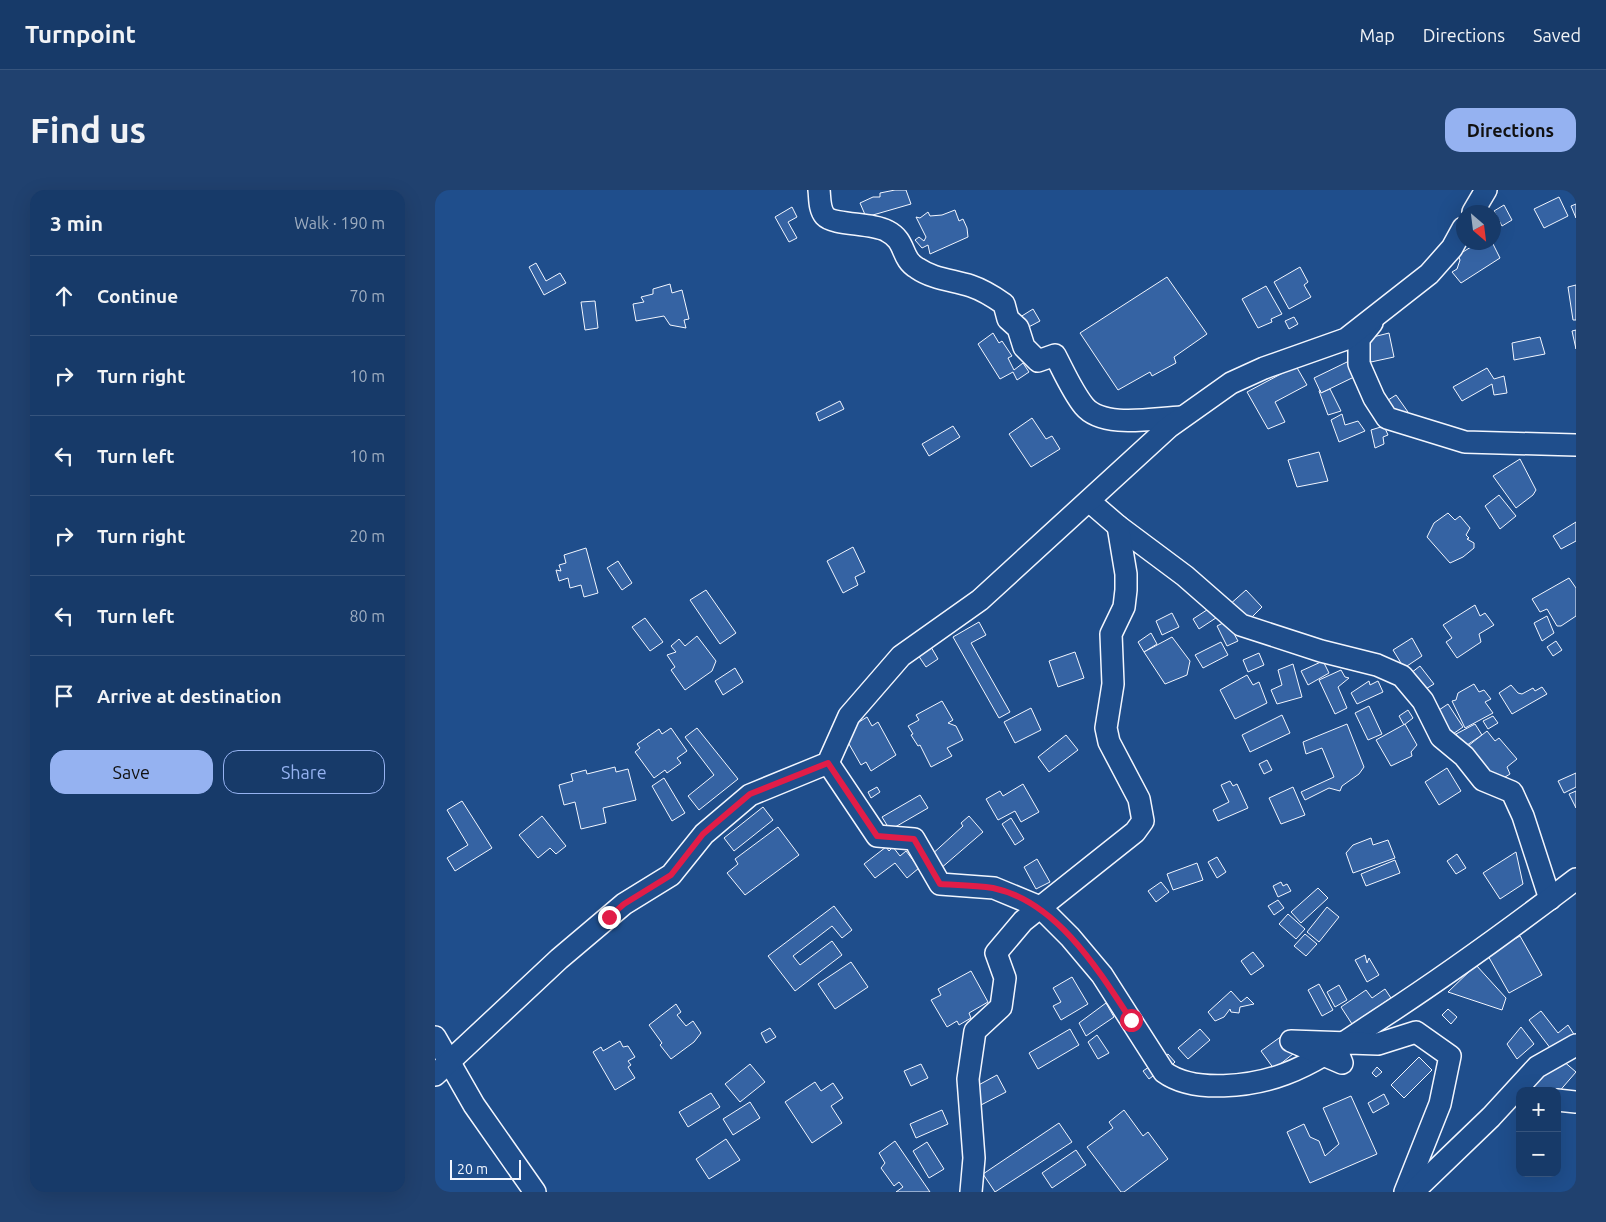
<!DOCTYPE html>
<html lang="en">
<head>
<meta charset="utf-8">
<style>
	:root { --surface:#173a69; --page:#20416f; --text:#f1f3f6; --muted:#9eadc0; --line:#36547d; --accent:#95b2f1 }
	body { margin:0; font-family:Ubuntu,sans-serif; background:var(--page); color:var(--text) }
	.controls { position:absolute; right:15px; bottom:15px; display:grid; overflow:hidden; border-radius:10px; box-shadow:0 5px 20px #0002 }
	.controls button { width:45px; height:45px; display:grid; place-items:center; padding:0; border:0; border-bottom:1px solid var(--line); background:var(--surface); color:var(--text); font:25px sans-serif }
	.compass { position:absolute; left:1021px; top:15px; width:45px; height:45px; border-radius:50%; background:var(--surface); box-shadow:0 5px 20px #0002; rotate:152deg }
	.scale { position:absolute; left:15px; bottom:12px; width:71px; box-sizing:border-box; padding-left:5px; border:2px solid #f2f6ff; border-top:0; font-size:14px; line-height:18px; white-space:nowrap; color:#f2f6ff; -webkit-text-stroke:4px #1f4e8c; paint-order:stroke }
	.stop { position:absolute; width:15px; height:15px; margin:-11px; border:4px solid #e11d48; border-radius:50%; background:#fff }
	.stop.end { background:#e11d48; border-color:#fff; box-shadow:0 1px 5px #0008 }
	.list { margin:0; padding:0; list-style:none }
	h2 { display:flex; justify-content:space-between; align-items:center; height:65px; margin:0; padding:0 20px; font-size:21px }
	h2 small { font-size:16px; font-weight:400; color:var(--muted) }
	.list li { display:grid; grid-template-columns:32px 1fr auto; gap:15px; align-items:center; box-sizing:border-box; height:80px; padding:0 20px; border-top:1px solid var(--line) }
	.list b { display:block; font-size:19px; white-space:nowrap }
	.list em { font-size:16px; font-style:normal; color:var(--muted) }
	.actions { display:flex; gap:10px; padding:15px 20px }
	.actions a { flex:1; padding:11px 0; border:1px solid var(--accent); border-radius:15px; text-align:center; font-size:18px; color:var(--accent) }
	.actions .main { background:var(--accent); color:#111 }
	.icon { flex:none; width:28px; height:28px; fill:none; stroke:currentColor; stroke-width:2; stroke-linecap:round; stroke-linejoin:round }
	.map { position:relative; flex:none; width:1141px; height:1002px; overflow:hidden; border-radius:15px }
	header { display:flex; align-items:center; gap:30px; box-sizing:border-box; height:70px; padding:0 25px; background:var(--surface); border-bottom:1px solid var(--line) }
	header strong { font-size:24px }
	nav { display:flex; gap:28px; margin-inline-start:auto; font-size:18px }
	.intro { display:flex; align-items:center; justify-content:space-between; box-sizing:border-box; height:120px; padding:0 30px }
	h1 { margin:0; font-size:35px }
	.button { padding:12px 22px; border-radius:15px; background:var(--accent); color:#111; font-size:18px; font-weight:700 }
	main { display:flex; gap:30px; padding:0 30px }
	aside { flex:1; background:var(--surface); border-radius:15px; box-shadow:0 5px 20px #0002 }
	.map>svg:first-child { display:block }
	.building { fill:#3563a3; stroke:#f2f6ff }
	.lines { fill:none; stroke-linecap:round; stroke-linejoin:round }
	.minor-casing { stroke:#f2f6ff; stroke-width:24 }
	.minor { stroke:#1f4e8c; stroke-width:21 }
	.route { stroke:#e11d48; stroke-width:6 }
</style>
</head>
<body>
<header>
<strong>Turnpoint</strong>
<nav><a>Map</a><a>Directions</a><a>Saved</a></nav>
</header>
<div class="intro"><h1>Find us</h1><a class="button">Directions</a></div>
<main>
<aside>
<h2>3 min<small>Walk · 190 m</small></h2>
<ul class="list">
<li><svg class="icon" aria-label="ahead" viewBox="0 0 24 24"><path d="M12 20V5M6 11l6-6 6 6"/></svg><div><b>Continue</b></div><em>70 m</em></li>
<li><svg class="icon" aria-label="right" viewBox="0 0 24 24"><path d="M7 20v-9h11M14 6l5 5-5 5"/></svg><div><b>Turn right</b></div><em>10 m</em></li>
<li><svg class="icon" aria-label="left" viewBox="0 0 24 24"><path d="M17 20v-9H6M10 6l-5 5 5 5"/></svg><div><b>Turn left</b></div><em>10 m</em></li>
<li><svg class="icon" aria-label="right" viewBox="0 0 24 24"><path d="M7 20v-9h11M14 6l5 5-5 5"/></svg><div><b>Turn right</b></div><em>20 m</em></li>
<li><svg class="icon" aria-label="left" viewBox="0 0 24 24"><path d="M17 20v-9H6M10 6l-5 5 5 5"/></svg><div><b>Turn left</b></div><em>80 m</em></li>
<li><svg class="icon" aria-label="arrive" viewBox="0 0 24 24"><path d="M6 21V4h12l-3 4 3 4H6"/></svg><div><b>Arrive at destination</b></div></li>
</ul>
<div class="actions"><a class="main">Save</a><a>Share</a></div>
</aside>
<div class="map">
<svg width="1141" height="1002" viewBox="0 0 1141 1002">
	<rect width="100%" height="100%" fill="#1f4e8c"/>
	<g class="building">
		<path d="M460,0H471L476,14L431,27L425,13L438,7H445V3Z"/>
		<path d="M1124,7L1133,26L1109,38L1099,19Z"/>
		<path d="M1141,14V28L1136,16Z"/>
		<path d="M1069,15L1077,30L1067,36L1059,21Z"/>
		<path d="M357,17L362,27L353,32L362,48L354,52L340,27Z"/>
		<path d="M520,20L524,31L528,29L532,38L533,47L495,64L493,55L487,58L480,50L484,47L489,51L491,47L481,27L485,28L493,22L495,26L507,25Z"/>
		<path d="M1044,52H1057L1065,68L1026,93L1017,82L1022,79L1025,70L1023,65Z"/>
		<path d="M101,73L111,91L125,83L131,93L109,105L94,77Z"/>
		<path d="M865,77L873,92L869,95L876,107L854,119L839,92Z"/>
		<path d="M732,87L772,144L739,167L741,173L717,186L715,182L683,200L645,143Z"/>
		<path d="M235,94L237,103L247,100L254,129L249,130L251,138L235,135L229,126L201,131L198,114L209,112L206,107L218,104V99Z"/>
		<path d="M1141,95V130H1138L1133,97Z"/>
		<path d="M831,96L847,124L836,129L837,132L823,138L807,109Z"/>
		<path d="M160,111L163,138L150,140L146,112Z"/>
		<path d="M598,119L605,131L588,140L582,129Z"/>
		<path d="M859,127L863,134L854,139L850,131Z"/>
		<path d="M1141,140V159L1137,141Z"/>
		<path d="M558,143L564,153L567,151L577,166L573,168L579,180L588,173L594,182L582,190L578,182L565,189L543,154Z"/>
		<path d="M954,143L959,167L936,172L930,149Z"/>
		<path d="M1105,147L1110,164L1079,170L1077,153Z"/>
		<path d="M912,172L919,187L886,203L879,188Z"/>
		<path d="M861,176L872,195L840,212L850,232L833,239L812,202Z"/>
		<path d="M1052,178L1059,189L1069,186L1072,203L1059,205L1057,194L1027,211L1018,197Z"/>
		<path d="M895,199L906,221L893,225L884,201L885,200L886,203Z"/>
		<path d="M961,205L973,222L959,230L950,212Z"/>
		<path d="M405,211L409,219L384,231L381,223Z"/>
		<path d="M907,224L910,235L923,231L930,241L904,252L896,230Z"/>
		<path d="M597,228L611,249L617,246L625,259L596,277L574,244Z"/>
		<path d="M518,236L525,247L494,266L487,254Z"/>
		<path d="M949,236L953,245L948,247L949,254L940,258L936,240Z"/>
		<path d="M884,262L893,291L862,297L853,270Z"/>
		<path d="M1085,269L1101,300L1098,305L1081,318L1058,286Z"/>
		<path d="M1064,305L1081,326L1065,339L1050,316Z"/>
		<path d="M1013,323L1020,330L1025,326L1035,338L1031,345L1034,348L1032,349L1039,353V358L1028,367L1015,373L992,347L999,333Z"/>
		<path d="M1141,332V351L1126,359L1118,346Z"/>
		<path d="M418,357L430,382L420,387L423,395L408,403L392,371Z"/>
		<path d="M151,358L163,403L149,407L146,395L135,398L133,388L124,391L121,380L126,381L124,375L131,373L129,365Z"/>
		<path d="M183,371L197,393L187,400L172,378Z"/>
		<path d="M1134,388L1141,398V426L1126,436H1122L1112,419L1105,422L1097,409Z"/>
		<path d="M271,400L301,443L285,454L255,410Z"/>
		<path d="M811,400L827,417L808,436L793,416Z"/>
		<path d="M781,414L787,424L764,439L758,429Z"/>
		<path d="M1040,415L1045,426L1050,423L1059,435L1044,444L1046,452L1022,468L1011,452L1017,448L1008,435Z"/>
		<path d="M737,423L744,437L727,445L721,431Z"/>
		<path d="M1112,426L1119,443L1107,451L1099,433Z"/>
		<path d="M210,428L228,452L215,461L197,437Z"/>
		<path d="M792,431L803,451L792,456L782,436Z"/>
		<path d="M544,432L551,445L536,453L575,522L564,528L518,447Z"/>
		<path d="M716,443L722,454L709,462L703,452Z"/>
		<path d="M262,446L281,471L277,481L250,500L236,480L240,477L232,465L241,462L236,456L244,449L250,456Z"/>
		<path d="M737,447L755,471L752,485L730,494L709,462Z"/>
		<path d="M977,448L987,466L969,478L958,460Z"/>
		<path d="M1121,451L1127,460L1118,466L1112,457Z"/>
		<path d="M786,452L793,465L768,478L760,465Z"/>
		<path d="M496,457L503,469L491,477L483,465Z"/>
		<path d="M640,462L649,488L623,497L614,471Z"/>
		<path d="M824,463L829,475L813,482L808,470Z"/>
		<path d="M888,471L894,483L873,495L866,481Z"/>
		<path d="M858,474L867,507L842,514L836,500L847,495L843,480Z"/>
		<path d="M985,476L999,494L989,500L976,483Z"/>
		<path d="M300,478L308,492L288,505L280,491Z"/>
		<path d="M906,480L910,487L914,488L903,497L912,518L900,524L884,490Z"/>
		<path d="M812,485L818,495L824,492L832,513L800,529L785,500Z"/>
		<path d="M934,491L935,495L943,491L948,502L922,514L916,503Z"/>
		<path d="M1039,494L1044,502L1049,500L1056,509L1050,512L1058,523L1030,538L1017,511L1021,510L1023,503Z"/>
		<path d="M1076,495L1083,503L1087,504L1098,498L1100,501L1107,497L1112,504L1077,524L1064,503Z"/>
		<path d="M507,511L518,530L513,533L521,536L528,550L512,558L517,566L496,577L485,555L483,556L476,545L478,544L473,536L484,530L481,525Z"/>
		<path d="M1013,514L1028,537L1015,546L998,524Z"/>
		<path d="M934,516L947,544L933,550L920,523Z"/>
		<path d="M596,518L606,540L580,553L569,532Z"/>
		<path d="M973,520L978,528L969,535L964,526Z"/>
		<path d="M847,525L855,543L815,562L807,545Z"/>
		<path d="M1058,526L1063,533L1053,539L1048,531Z"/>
		<path d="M432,527L437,536L443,532L461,565L436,581L431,572L426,575L410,547L413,539Z"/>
		<path d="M912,534L929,577L924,584L907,596L905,601L894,598L870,610L866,602L899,587L887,558L871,564L868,552Z"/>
		<path d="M970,534L982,555L976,562L977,566L956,576L941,550Z"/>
		<path d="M1040,534L1047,545L1029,557L1021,544Z"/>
		<path d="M236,538L252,561L242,568L246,573L232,583L230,580L219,588L200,562L205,558L202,554L224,539L227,544Z"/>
		<path d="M262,538L303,589L264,620L253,606L279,585L250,547Z"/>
		<path d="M1052,541L1060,551L1064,548L1082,569L1072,577L1075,584L1062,592L1033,556Z"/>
		<path d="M631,545L643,560L614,582L603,567Z"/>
		<path d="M832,570L837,580L829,584L824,574Z"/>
		<path d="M180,577L181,582L193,579L201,610L168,618L171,633L146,639L140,612L129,615L124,595L138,591L136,584L151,580L152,584Z"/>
		<path d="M1012,578L1026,601L1004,615L990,592Z"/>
		<path d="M1141,583V597L1129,603L1123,591Z"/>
		<path d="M229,588L250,623L237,631L217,596Z"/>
		<path d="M795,591L798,596L802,594L813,618L783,631L778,620L794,612L786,595Z"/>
		<path d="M588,594L604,622L586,632L580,621L563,630L551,609L565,601L568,606Z"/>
		<path d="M442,597L445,602L436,608L433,602Z"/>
		<path d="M858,597L870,625L846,634L834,608Z"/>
		<path d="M1141,601V618L1134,604Z"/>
		<path d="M485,605L493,618L455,640L447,627Z"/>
		<path d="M27,611L57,658L20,681L12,668L33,655L12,620Z"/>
		<path d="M328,617L338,630L299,661L289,648Z"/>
		<path d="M107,626L131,656L121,664L115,658L103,668L84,645Z"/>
		<path d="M534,626L548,642L505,679L494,667L528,636L526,633Z"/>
		<path d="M576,628L589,649L580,655L567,634Z"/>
		<path d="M343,637L364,665L310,705L292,683L303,674L300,669Z"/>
		<path d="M936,648L938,655L953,650L960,668L918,683L911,663L918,655Z"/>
		<path d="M451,657L454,661L458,657L465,666L471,661L484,678L472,688L460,673L440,688L429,674Z"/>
		<path d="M1081,662L1088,694L1065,709L1048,683Z"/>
		<path d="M1022,664L1031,678L1021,684L1012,671Z"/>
		<path d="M782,667L791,682L782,688L773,672Z"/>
		<path d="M602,669L615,692L601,699L589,677Z"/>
		<path d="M960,670L965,683L931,696L926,684Z"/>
		<path d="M762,673L768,690L738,700L732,684Z"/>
		<path d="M726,692L734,702L721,712L713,701Z"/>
		<path d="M846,692L848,696L852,694L856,701L843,707L838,696Z"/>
		<path d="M883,698L893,708L866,733L856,722Z"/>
		<path d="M843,710L849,718L839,725L833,716Z"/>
		<path d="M399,716L417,740L407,748L397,736L358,766L365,775L397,751L407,765L360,801L333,766Z"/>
		<path d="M892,717L904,727L884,752L872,742Z"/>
		<path d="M853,724L870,739L861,749L844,734Z"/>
		<path d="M870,744L882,754L871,766L859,756Z"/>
		<path d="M1085,746L1107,785L1074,803L1052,764Z"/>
		<path d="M818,762L829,776L816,785L806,771Z"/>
		<path d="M930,765L932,773L934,768L944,785L932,792L920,770Z"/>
		<path d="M416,772L433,797L400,819L383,794Z"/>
		<path d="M1041,775L1071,808L1067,820L1013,802Z"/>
		<path d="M536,781L553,812L534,823L536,828L524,835L522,831L512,837L496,810L506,805L503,799Z"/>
		<path d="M637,787L653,814L626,830L618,816L626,812L618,798Z"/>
		<path d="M884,794L898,820L887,826L873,800Z"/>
		<path d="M904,795L912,810L900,817L892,802Z"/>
		<path d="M950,799L956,808L917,834L906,817L931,800L937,808Z"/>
		<path d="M796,801L806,812L812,807L819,814L805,817L804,823L796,822L795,819L789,827L780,831L773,822Z"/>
		<path d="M671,813L679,827L651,846L644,833Z"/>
		<path d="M241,814L246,822L242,825L251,836L258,831L266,843L259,852L236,869L225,855L227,853L214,835Z"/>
		<path d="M1013,819L1022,827L1016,834L1007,825Z"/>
		<path d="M1106,821L1123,843L1133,835L1140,846L1119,863L1094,830Z"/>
		<path d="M1086,837L1099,854L1082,869L1072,854Z"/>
		<path d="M335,838L341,847L331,853L326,843Z"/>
		<path d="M635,839L644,855L603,879L594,863Z"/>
		<path d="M765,839L775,850L753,869L743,858Z"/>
		<path d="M851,843L863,860L839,879L826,861Z"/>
		<path d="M662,845L674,863L663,869L653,852Z"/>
		<path d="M185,851L188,857L193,856L200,867L193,871L196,875L193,877L200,888L180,900L158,862L166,857L168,861Z"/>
		<path d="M1113,858L1141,882L1122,904V901H1104L1087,886Z"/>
		<path d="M733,864L740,872L723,888L718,886L714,889L708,881Z"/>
		<path d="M984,867L997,880L969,908L956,895Z"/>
		<path d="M315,874L330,892L305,912L290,894Z"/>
		<path d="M486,874L493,888L476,896L469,881Z"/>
		<path d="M942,877L947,882L941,887L937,883Z"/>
		<path d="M562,885L571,902L546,915L538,898Z"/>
		<path d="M380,892L386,901L398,893L408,908L396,916L407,933L377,953L350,912Z"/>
		<path d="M276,903L285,917L253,937L244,922Z"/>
		<path d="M949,904L954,914L938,923L933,913Z"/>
		<path d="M916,906L942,964L875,993L852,942L869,934L875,947L884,951L890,966L904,954L888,918Z"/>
		<path d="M315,912L325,928L298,945L288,929Z"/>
		<path d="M507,920L513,934L481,948L475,934Z"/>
		<path d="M689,920L708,946L713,942L733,969L689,1002H686L652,957L678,938L674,932Z"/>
		<path d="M624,933L637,952L560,1002L548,984Z"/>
		<path d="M291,949L305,970L274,989L261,969Z"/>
		<path d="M460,951L495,1002H461L468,997L464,992L459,996L446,978L450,973L444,963Z"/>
		<path d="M492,952L509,979L494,988L478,961Z"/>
		<path d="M641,960L651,975L617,998L607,983Z"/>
	</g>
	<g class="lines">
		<defs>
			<g id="minor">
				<path d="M384,0C385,8 384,19 390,26C398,35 438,33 452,41C472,51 465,68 482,78C498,89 517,90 536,96C548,100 559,107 569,114L573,129L583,138L589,157L603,171L620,165C629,182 637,201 649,216C668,239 719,228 746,227"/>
				<path d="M1038,22L1051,0"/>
				<path d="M937,133L924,149V174L939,208L952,228L1030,252L1141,255"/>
				<path d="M654,311L683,336L750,386L806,435L886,461L942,475L967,486L988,511L1006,547L1029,566L1048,590L1077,602L1088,626L1115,709"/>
				<path d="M393,573L442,646L479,649L505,694L559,698L605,717L635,747L667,785L729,882C759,904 818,896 850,884C885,871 918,846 949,826C1015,783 1078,737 1141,689"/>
				<path d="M0,847L39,915L100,1002"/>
				<path d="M901,858L907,873L856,851L943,854L981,842L1015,866L1005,914L970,1002"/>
				<path d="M0,885L124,769L189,714L236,685L269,644L315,605L393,573L414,526L466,466L545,410L734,237L796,193L829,178L911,149L994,84L1017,58L1028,38"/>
				<path d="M1122,910L1141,912"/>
				<path d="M536,1002L539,968L533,889L540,841L566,817L570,788L561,763L588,731L700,642L708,631L704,609L674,552L671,538L678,494L676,444L689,417L691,400V384L683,336"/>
				<path d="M978,1002L1056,927L1102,877L1141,855"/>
			</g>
		</defs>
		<use href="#minor" class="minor-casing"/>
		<use href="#minor" class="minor"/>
	</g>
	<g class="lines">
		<path class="route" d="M174,727L189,714L236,685L268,644L315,604L393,573L442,646L479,649L505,694C522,695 541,695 558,698C621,711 663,779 696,830"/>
	</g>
</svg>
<div class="controls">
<button>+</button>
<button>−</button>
</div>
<svg class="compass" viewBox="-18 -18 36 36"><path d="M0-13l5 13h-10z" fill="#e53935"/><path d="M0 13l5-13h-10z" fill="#9eadc0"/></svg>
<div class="scale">20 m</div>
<div class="stop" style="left:696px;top:830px"></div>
<div class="stop end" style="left:174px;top:727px"></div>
</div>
</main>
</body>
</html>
